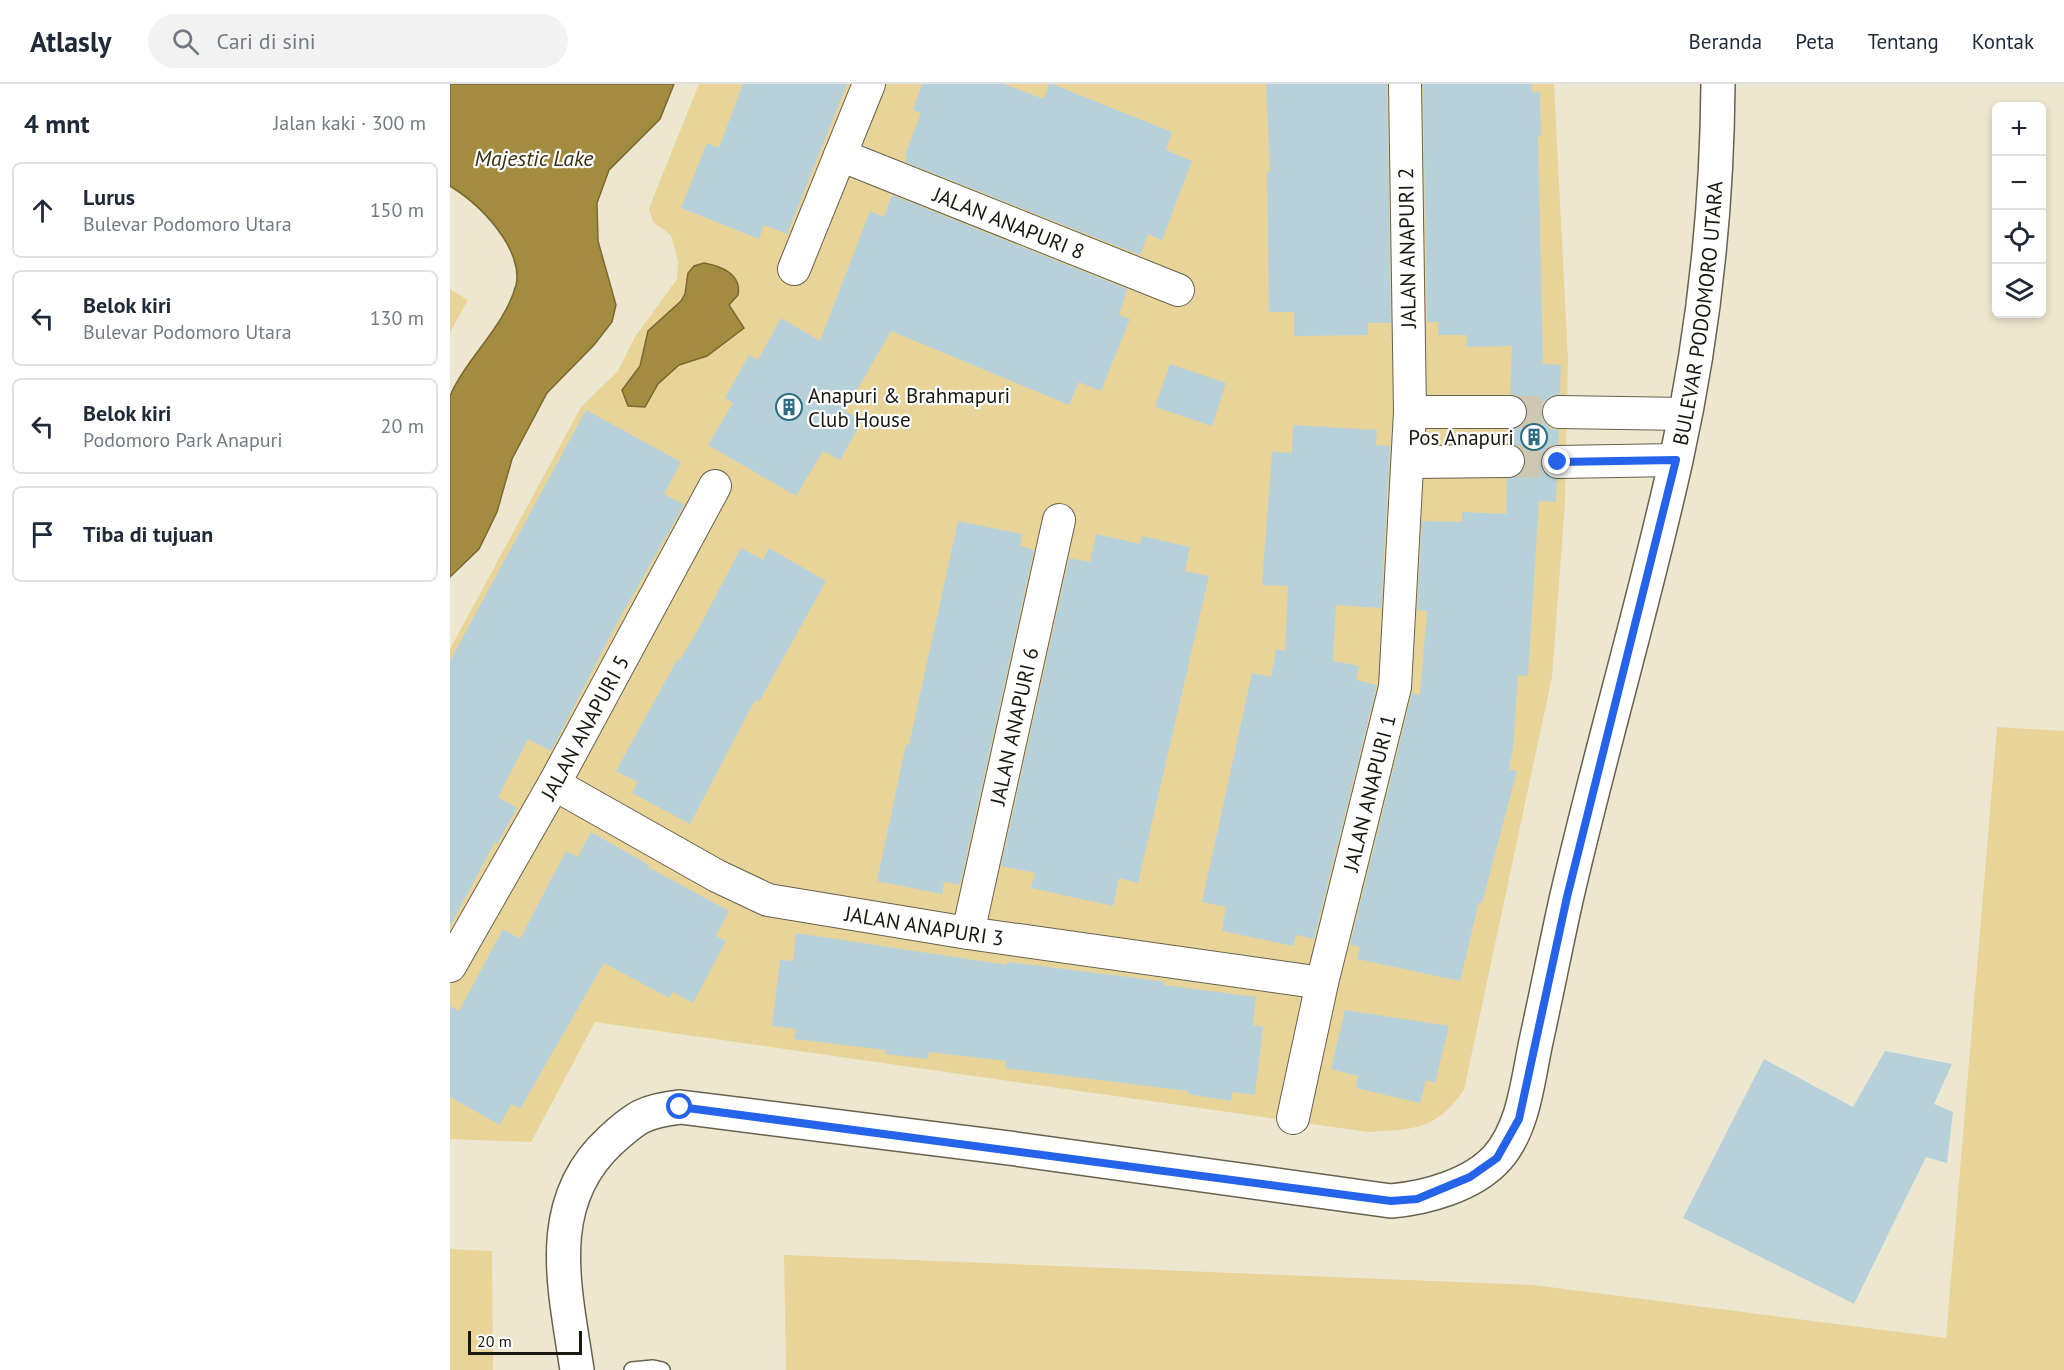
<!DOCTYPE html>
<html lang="id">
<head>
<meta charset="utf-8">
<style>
	:root { --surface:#fff; --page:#f2f2f3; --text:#1f2937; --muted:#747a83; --line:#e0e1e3 }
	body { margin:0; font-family:"PT Sans",sans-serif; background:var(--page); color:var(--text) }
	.controls { position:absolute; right:18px; top:18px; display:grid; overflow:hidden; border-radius:9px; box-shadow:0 3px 9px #0003 }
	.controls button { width:54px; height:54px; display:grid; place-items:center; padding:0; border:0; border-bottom:2px solid var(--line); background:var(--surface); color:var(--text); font:30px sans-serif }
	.scale { position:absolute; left:18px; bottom:15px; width:114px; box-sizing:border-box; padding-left:6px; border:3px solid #1a1810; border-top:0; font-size:16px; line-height:21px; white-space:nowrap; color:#1a1810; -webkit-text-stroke:4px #fff; paint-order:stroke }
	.stop { position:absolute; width:18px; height:18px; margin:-14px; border:4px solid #2563eb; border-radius:50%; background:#fff }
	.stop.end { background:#2563eb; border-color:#fff; box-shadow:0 2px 6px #0008 }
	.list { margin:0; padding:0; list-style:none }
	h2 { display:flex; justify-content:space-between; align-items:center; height:78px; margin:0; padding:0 24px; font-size:26px }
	h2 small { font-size:20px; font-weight:400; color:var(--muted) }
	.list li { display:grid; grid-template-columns:39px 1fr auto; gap:18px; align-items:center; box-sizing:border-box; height:96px; margin:0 12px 12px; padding:0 12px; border:2px solid var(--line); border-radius:9px }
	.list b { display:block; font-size:22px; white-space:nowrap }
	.list p { margin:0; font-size:20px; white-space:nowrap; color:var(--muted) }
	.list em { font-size:20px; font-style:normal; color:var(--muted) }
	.icon { flex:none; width:33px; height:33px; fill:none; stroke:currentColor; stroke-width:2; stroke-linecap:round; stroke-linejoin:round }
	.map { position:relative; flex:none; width:1614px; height:1286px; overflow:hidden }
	header { display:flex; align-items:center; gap:36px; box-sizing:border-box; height:84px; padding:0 30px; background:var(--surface); border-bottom:2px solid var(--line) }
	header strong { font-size:28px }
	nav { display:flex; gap:33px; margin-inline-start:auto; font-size:21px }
	.search { width:420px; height:54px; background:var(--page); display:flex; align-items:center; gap:15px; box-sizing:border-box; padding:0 21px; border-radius:33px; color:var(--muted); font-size:22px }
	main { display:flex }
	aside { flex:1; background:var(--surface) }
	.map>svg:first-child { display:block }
	.green { fill:#e8d498 }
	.water { fill:#a38b40; stroke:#7a6832; stroke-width:1.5 }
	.building { fill:#b7d1db }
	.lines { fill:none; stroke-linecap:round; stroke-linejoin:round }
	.street-tunnel { stroke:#cec8b3; stroke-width:32; stroke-dasharray:32 16; stroke-linecap:butt }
	.lane-casing { stroke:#68614e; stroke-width:18 }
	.street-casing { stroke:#68614e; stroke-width:34 }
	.secondary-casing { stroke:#68614e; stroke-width:36 }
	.lane { stroke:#fff; stroke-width:15 }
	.street { stroke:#fff; stroke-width:32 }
	.secondary { stroke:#fff; stroke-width:33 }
	.route { stroke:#2563eb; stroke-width:8 }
	.labels { text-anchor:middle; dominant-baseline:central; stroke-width:4.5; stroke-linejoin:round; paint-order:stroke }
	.street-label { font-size:21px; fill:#1a1810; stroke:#fff }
	.poi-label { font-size:21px; fill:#1a1810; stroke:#fff; text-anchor:start }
	.water-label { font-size:22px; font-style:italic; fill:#3c310f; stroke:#fff }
</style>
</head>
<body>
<header>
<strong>Atlasly</strong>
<div class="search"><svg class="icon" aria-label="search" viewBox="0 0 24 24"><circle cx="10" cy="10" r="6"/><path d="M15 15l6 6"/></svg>Cari di sini</div>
<nav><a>Beranda</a><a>Peta</a><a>Tentang</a><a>Kontak</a></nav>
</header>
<main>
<aside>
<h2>4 mnt<small>Jalan kaki · 300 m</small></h2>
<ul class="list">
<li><svg class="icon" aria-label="ahead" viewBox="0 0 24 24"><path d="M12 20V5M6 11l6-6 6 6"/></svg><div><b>Lurus</b><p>Bulevar Podomoro Utara</p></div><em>150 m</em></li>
<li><svg class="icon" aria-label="left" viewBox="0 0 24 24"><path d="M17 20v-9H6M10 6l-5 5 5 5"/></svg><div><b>Belok kiri</b><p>Bulevar Podomoro Utara</p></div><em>130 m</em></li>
<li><svg class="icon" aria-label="left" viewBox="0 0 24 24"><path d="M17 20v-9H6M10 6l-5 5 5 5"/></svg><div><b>Belok kiri</b><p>Podomoro Park Anapuri</p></div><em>20 m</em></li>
<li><svg class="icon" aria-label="arrive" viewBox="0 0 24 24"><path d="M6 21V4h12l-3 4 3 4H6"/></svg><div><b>Tiba di tujuan</b></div></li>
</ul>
</aside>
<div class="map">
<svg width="1614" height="1286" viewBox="0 0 1614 1286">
	<rect width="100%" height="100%" fill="#eee7d0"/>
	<g class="green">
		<path d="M249,0H1104L1118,275L1115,419L1102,593L1014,1006C985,1047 964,1045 918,1048L145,938L81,1058L0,1055V565L131,323L168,287L185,253L227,195L228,177L221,151L203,138L199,124Z"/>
		<path d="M0,205L18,216L0,248Z"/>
		<path d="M1547,643L1614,647V1286H336L334,1171L1084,1201L1496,1254Z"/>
		<path d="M0,1165L42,1167L43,1286H0Z"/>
	</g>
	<g class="water">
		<path d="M0,0H224L210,35L159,86L147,119L148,157L166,221L162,238L144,261L97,309L62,375L47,428L29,465L0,493V312C17,273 55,242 66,201C70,185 61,165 53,153C39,132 21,115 0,102Z"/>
		<path d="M254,179C272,182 292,191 288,211L279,221L294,244L257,272L229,281L208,300L195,323L178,322L172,306L190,282L198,247L231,217L235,210L238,189L244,182Z"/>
	</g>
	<g class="building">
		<path d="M293,0H397L337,150L314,141L309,155L231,124L257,59L269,64Z"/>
		<path d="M472,0H553L594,15L599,0H602L722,48L716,66L742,77L712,156L698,150L690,171L455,78L457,72L455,71L471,29L463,26Z"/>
		<path d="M816,0H937L941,239H918V251L844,252V228H819L817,88H820Z"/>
		<path d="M973,0H1081L1082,8H1090L1091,52H1088L1093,280L1111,281L1110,310L1100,313L1093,319L1091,327L1094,337L1100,344L1109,346L1108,360L1098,363L1092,370L1090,378L1093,388L1107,396L1106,418L1089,417L1078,592L1068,591L1063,665L1059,685L1067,687L1032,819L1029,818L1010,897L907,875L910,863L900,861L962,609L970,611L977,527L967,526L972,437L1012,438V428L1056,430L1057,395L1068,392L1074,385L1076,377L1073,367L1059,359V346L1069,343L1075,337L1078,329L1075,319L1068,312L1060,310L1062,262L1017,263V251H988V238H977Z"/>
		<path d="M442,111L677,205L669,231L680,235L651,307L629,298L619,321L441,247L395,327L412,337L390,376L373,367L346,412L258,361L283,319L275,314L299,271L308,276L331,234L370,257L420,127L434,133Z"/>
		<path d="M720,280L776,299L762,342L705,323Z"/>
		<path d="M136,326L231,378L214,410L234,421L167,539L101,667L78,655L48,713L67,724L47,760L45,758L0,842V577Z"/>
		<path d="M843,341L927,346L926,361L940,362L931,524L886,521L883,577L909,582L906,596L927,601L864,855L846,851L843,862L772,847L776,823L752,818L802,589L821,593L826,565L835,567L838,502L812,501L822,368L842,369Z"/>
		<path d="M508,437L572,450L570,462L584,466L510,801L494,798L492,810L427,797L456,660L459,661Z"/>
		<path d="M646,450L690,460L692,452L740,463L735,487L759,492L688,799L669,794L663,822L581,804L585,789L551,782L619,474L640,478Z"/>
		<path d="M291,464L313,476L319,464L376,497L309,618L305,616L240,740L182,709L188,698L166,687L227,576L229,577L244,553Z"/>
		<path d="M141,748L199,781L198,783L279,827L266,852L276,857L243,919L223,908L219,914L154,879L70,1025L61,1020L50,1041L0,1013V922L9,927L53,845L70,855L116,767L128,773Z"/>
		<path d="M346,849L557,881V878L695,895L715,898L714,901L806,913L803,941L813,943L805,1011L782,1008L781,1017L738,1010V1007L555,984L556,977L479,968L478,975L435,970L436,966L344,955L346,945L322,942L330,876L343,877Z"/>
		<path d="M895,926L999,942L985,999L976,996L970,1019L906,1004L908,992L881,985Z"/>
		<path d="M1435,967L1502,980L1484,1020L1503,1028L1497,1079L1476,1073L1404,1220L1233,1134L1314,975L1403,1023Z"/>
	</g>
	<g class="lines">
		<g class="street-tunnel">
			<path d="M1060,328H1109"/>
			<path d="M1058,377L1108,378"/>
		</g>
		<defs>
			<path id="lane" d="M182,1286L203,1284L212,1286"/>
			<g id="street">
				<path id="s1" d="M390,71L728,206"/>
				<path d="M344,185L419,0"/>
				<path d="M960,328H1060"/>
				<path d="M1109,328L1235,330"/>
				<path d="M958,378L1058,377"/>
				<path d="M1108,378L1226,376"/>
				<path id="s2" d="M104,700L267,792L318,816L518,849L872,899"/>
				<path id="s3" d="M518,849L609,436"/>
				<path id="s4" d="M0,882L104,700L265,402"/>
				<path id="s5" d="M843,1034L872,899L945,603L960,328L955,0"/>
			</g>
			<g id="secondary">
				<path id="s6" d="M127,1286C115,1204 92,1119 161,1056C186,1033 195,1027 230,1023L566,1065L941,1117C976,1114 1023,1101 1047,1074C1075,1043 1078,992 1087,953C1097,907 1106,861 1116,816C1150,668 1193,524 1226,376C1253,254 1267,125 1268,0"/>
			</g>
		</defs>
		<use href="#lane" class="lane-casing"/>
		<use href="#street" class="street-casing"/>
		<use href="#secondary" class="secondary-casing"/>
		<use href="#lane" class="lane"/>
		<use href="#street" class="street"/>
		<use href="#secondary" class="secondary"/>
	</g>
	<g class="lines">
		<path class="route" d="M230,1023L941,1117L967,1115L1020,1093L1047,1074L1069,1035L1117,813L1226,376L1108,378"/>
	</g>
	<defs>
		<symbol id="building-ring" viewBox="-11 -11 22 22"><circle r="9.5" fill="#fff" stroke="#2d6d81" stroke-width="1.5"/><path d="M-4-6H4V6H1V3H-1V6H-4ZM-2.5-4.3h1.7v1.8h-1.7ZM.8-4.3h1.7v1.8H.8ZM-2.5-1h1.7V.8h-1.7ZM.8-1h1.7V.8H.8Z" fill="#2d6d81"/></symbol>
	</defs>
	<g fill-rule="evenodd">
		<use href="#building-ring" x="324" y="308" width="30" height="30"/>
		<use href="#building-ring" x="1069" y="338" width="30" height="30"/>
	</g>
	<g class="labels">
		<g class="street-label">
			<text stroke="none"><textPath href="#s1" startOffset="182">JALAN ANAPURI 8</textPath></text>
			<text transform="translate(957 164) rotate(-91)">JALAN ANAPURI 2</text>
			<text stroke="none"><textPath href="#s6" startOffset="2028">BULEVAR PODOMORO UTARA</textPath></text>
			<text stroke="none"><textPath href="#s4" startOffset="274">JALAN ANAPURI 5</textPath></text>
			<text stroke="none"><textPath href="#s3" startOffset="212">JALAN ANAPURI 6</textPath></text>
			<text stroke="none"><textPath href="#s5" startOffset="334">JALAN ANAPURI 1</textPath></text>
			<text stroke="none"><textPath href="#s2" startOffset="402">JALAN ANAPURI 3</textPath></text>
		</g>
		<g class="poi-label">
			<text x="358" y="311">Anapuri &amp; Brahmapuri<tspan x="358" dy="24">Club House</tspan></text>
			<text x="1064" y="353" text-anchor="end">Pos Anapuri</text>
		</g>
		<g class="water-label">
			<text x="84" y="74">Majestic Lake</text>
		</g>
	</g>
</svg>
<div class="controls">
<button>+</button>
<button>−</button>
<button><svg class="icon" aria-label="locate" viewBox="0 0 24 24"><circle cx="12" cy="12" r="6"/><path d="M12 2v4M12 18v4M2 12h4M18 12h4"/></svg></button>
<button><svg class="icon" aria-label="layers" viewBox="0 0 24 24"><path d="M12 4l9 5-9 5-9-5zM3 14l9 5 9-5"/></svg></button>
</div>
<div class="scale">20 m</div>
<div class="stop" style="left:230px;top:1023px"></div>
<div class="stop end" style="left:1108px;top:378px"></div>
</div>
</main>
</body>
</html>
